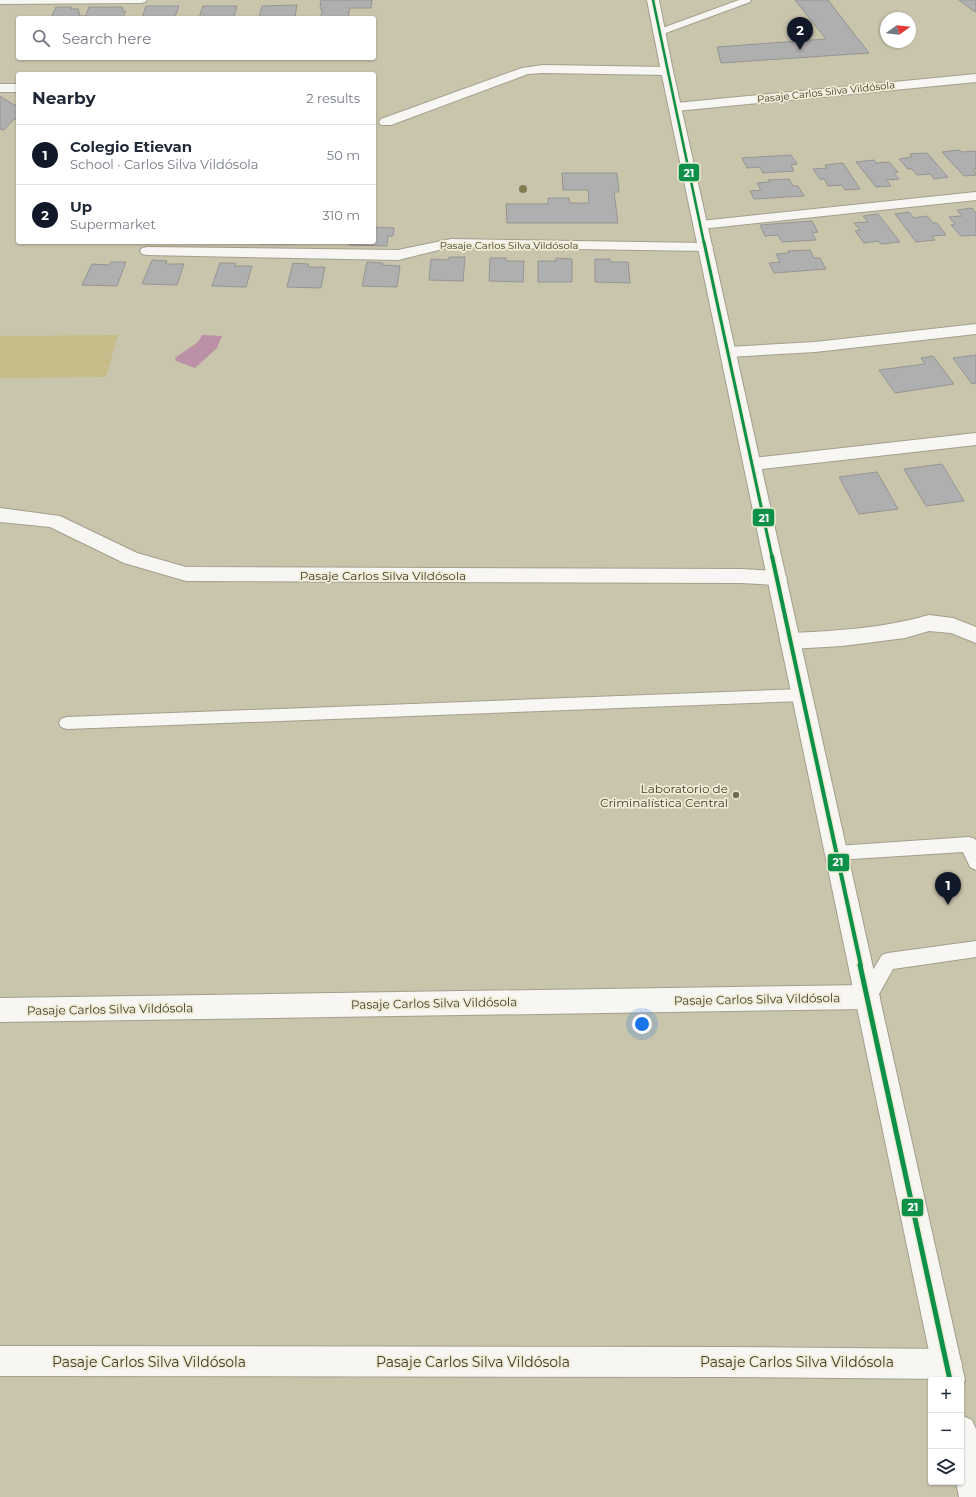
<!DOCTYPE html>
<html lang="en">
<head>
<meta charset="utf-8">
<style>
	:root { --surface:#fff; --page:#f6f6f7; --text:#1f2937; --muted:#747a83; --line:#e0e1e3; --accent:#111827 }
	body { margin:0; font-family:Montserrat,sans-serif; background:var(--page); color:var(--text) }
	.controls { position:absolute; right:12px; bottom:12px; display:grid; overflow:hidden; border-radius:4px; box-shadow:0 1px 3px #0004 }
	.controls button { width:36px; height:36px; display:grid; place-items:center; padding:0; border:0; border-bottom:1px solid var(--line); background:var(--surface); color:var(--text); font:20px sans-serif }
	.compass { position:absolute; left:880px; top:12px; width:36px; height:36px; border-radius:50%; background:var(--surface); box-shadow:0 1px 3px #0004; rotate:75deg }
	.you { position:absolute; left:642px; top:1024px; width:14px; height:14px; margin:-10px; border:3px solid #fff; border-radius:50%; background:#1a73e8; box-shadow:0 0 0 6px #1a73e833 }
	.badge { display:grid; place-items:center; width:26px; height:26px; border-radius:50%; background:var(--accent); color:#fff; font-size:13px; font-weight:700 }
	.pin { position:absolute; translate:-50% -33px; filter:drop-shadow(0 1px 2px #0008) }
	.pin::after { content:''; position:absolute; top:21px; width:14px; height:12px; background:inherit; clip-path:polygon(0 0,100% 0,50% 100%) }
	.list { margin:0; padding:0; list-style:none }
	h2 { display:flex; justify-content:space-between; align-items:center; height:52px; margin:0; padding:0 16px; font-size:17px }
	h2 small { font-size:13px; font-weight:400; color:var(--muted) }
	.list li { display:grid; grid-template-columns:26px 1fr auto; gap:12px; align-items:center; box-sizing:border-box; height:60px; padding:0 16px; border-top:1px solid var(--line) }
	.list b { display:block; font-size:15px; white-space:nowrap }
	.list p { margin:0; font-size:13px; white-space:nowrap; color:var(--muted) }
	.list em { font-size:13px; font-style:normal; color:var(--muted) }
	.icon { flex:none; width:22px; height:22px; fill:none; stroke:currentColor; stroke-width:2; stroke-linecap:round; stroke-linejoin:round }
	.map { position:relative; flex:none; width:976px; height:1497px; overflow:hidden }
	.search { position:absolute; background:var(--surface); box-shadow:0 1px 3px #0004; left:16px; top:16px; width:360px; height:44px; display:flex; align-items:center; gap:10px; box-sizing:border-box; padding:0 14px; border-radius:4px; color:var(--muted); font-size:15px }
	.panel { position:absolute; background:var(--surface); box-shadow:0 1px 3px #0004; left:16px; top:72px; width:360px; height:172px; border-radius:4px }
	.map>svg:first-child { display:block }
	.green { fill:#c6bc89 }
	.water { fill:#bc90a7 }
	.building { fill:#b0afb0; stroke:#969591 }
	.lines { fill:none; stroke-linecap:round; stroke-linejoin:round }
	.lane-casing { stroke:#a39f8c; stroke-width:2 }
	.street-casing { stroke:#a39f8c; stroke-width:2 }
	.secondary-casing { stroke:#a39f8c; stroke-width:2 }
	.lane { fill:#f7f6f3; fill-rule:evenodd }
	.street { fill:#f7f6f3; fill-rule:evenodd }
	.secondary { fill:#f7f6f3; fill-rule:evenodd }
	.bus-1-far3-casing { stroke:#f1ecd6; stroke-width:4.5 }
	.bus-1-far2-casing { stroke:#f1ecd6; stroke-width:5.5 }
	.bus-1-far1-casing { stroke:#f1ecd6; stroke-width:7 }
	.bus-1-casing { stroke:#f1ecd6; stroke-width:8 }
	.bus-1-far3 { stroke:#0d9149; stroke-width:2.5 }
	.bus-1-far2 { stroke:#0d9149; stroke-width:3 }
	.bus-1-far1 { stroke:#0d9149; stroke-width:4 }
	.bus-1 { stroke:#0d9149; stroke-width:5 }
	.tree { fill:#857d51 }
	.poi-dot { fill:#6f6c58; stroke:#f1ecd6; stroke-width:1.5 }
	.labels { text-anchor:middle; dominant-baseline:central; stroke-width:3.5; stroke-linejoin:round; paint-order:stroke }
	.far-street-label { font-size:10px; fill:#3f3c2a; stroke:#f1ecd6 }
	.street-label { font-size:12px; fill:#3f3c2a; stroke:#f1ecd6 }
	.poi-label { font-size:12px; fill:#3f3c2a; stroke:#f1ecd6; text-anchor:end }
	.near-street-label { font-size:14px; fill:#3f3c2a; stroke:#f1ecd6 }
	.line-badge { stroke:#f1ecd6; stroke-width:1.5 }
	.badge-label { font-size:11px; text-anchor:middle; font-weight:bold; fill:#fff }
</style>
</head>
<body>
<div class="map">
<svg width="976" height="1497" viewBox="0 0 976 1497">
	<rect width="100%" height="100%" fill="#c9c4ac"/>
	<path class="green" d="M118,335L106,377L0,378V336Z"/>
	<path class="water" d="M202,335L222,336L217,348L195,368L176,361L175,358L198,342Z"/>
	<g class="building">
		<path d="M321,0H372L371,8H350L348,18H321L322,9H320Z"/>
		<path d="M795,0H828L869,53L721,63L717,47L826,39Z"/>
		<path d="M959,0H976V12L971,9Z"/>
		<path d="M297,5L295,17L259,18L262,6Z"/>
		<path d="M146,6H179L175,17L142,18Z"/>
		<path d="M203,6H237L234,17L199,18Z"/>
		<path d="M56,7H72L71,9H79L78,13H80L79,16H85V18H51Z"/>
		<path d="M89,7H123L122,11H126L123,17L85,18Z"/>
		<path d="M0,96L14,105H18V119H14L4,130L0,129Z"/>
		<path d="M959,150L962,152L975,151L976,153V169H974L976,175L964,176L942,152Z"/>
		<path d="M927,153L948,177L934,179L930,174L917,175L912,169H908L899,159L912,157L910,154Z"/>
		<path d="M791,155L797,164L791,165L794,171L763,173L760,167L747,168L742,158Z"/>
		<path d="M874,160L876,163L889,162L898,172L894,173L899,179L886,180L891,186L876,187L856,162Z"/>
		<path d="M843,163L860,189L845,190L842,185L828,186L824,179H820L813,169L827,168L825,165Z"/>
		<path d="M562,173H617L619,192H614L618,223H507L506,204H548V198H569L570,203H589L588,190H563Z"/>
		<path d="M789,179L793,186H798L804,196L754,199L750,191L761,190L757,183L769,182L768,180Z"/>
		<path d="M972,208L976,213V236L975,235L961,236L951,225L955,224L949,217L962,216L957,210Z"/>
		<path d="M909,212L914,218L927,216L933,223H937L946,235L932,236L935,240L916,242L895,214Z"/>
		<path d="M878,214L900,242L881,244L878,241L864,243L855,231L860,230L854,223L868,222L863,216Z"/>
		<path d="M812,221L818,232L812,233L816,240L782,242L778,235L765,236L760,225Z"/>
		<path d="M374,227L394,228L393,236H388L387,246L349,245L350,242H374Z"/>
		<path d="M259,242H297L296,244H259Z"/>
		<path d="M810,250L814,258H820L826,269L774,273L769,263L780,262L776,254L789,253L788,251Z"/>
		<path d="M449,257H465L463,281L429,280L431,259L449,260Z"/>
		<path d="M490,258H506V261H524L523,282L489,281Z"/>
		<path d="M556,258L572,259V282H538V261H556Z"/>
		<path d="M595,259H610V262H628L630,283L595,282Z"/>
		<path d="M152,260L167,261L166,264H184L177,285L142,284Z"/>
		<path d="M111,262H126L117,286L82,285L92,264L109,265Z"/>
		<path d="M367,262L383,263L382,265L400,266L397,287L362,286Z"/>
		<path d="M220,263H235V266H252L246,287L212,286Z"/>
		<path d="M293,263L308,264V267H325L321,288L287,287Z"/>
		<path d="M976,355V383L972,384L953,358Z"/>
		<path d="M933,356L954,384L895,393L879,370L925,364L921,358Z"/>
		<path d="M942,464L964,501L926,506L904,469Z"/>
		<path d="M877,472L898,509L859,514L839,477Z"/>
	</g>
	<g class="lines">
		<defs>
			<g id="lane">
				<path d="M739,0H751L750,2L663,34H657L656,32L657,30Z"/>
				<path d="M803,689L808,691L811,695L808,699L803,701L67,729L61,727L59,723L61,719L67,717Z"/>
				<path d="M969,837L975,839L976,841V870L970,867L963,852L836,860L830,858L827,853L830,848L836,846Z"/>
				<path d="M976,941V957L893,969L874,1003L867,1006L860,1003L858,997L860,991L882,955L888,953Z"/>
			</g>
			<g id="street">
				<path d="M0,0H147L145,2L141,3L0,4Z"/>
				<path d="M543,65L667,67L671,68L673,71L671,74L667,75L543,73L528,74L391,125H381L379,122L381,119L522,68Z"/>
				<path d="M976,74V82L676,111L671,110L670,107L671,104L676,103Z"/>
				<rect x="0" y="84" width="18" height="8"/>
				<path d="M976,192V200L701,229L696,228L694,225L696,222L701,221Z"/>
				<path d="M451,239L706,243L711,244L713,247L711,250L706,251L451,247L398,260L147,255L142,254L140,251L142,248L147,247L398,250Z"/>
				<path d="M976,324V334L815,352L728,357L722,356L720,352L722,348L728,347L815,342Z"/>
				<path d="M976,433V445L753,470L747,468L744,464L747,460L753,458Z"/>
				<path d="M0,508L60,516L137,553L186,567L741,569L777,571L784,573L787,578L784,583L777,585L741,583L186,581L124,563L50,527L0,522Z"/>
				<path d="M929,615L953,618L976,627V643L951,633L929,631L905,638L842,646L790,649L783,647L780,641L783,635L790,633C837,631 884,628 929,615Z"/>
				<path d="M867,985L876,988L880,997L876,1006L867,1009L0,1022V998Z"/>
				<path d="M0,1346L725,1347L947,1349L958,1353L962,1364L958,1375L947,1379L725,1377L0,1376Z"/>
			</g>
			<g id="secondary">
				<path d="M647,0H659L673,71L965,1380L961,1391V1380H935L661,71Z"/>
				<path d="M961,1415L972,1420L976,1429V1497H959L956,1482H961Z"/>
			</g>
		</defs>
		<use href="#lane" class="lane-casing"/>
		<use href="#street" class="street-casing"/>
		<use href="#secondary" class="secondary-casing"/>
		<use href="#lane" class="lane"/>
		<use href="#street" class="street"/>
		<use href="#secondary" class="secondary"/>
		<defs>
			<path id="bus-1-far3" d="M653,0L704,243"/>
			<path id="bus-1-far2" d="M704,242L772,557"/>
			<path id="bus-1-far1" d="M772,556L861,966"/>
			<path id="bus-1" d="M860,965L950,1380"/>
		</defs>
		<use href="#bus-1-far3" class="bus-1-far3-casing"/>
		<use href="#bus-1-far2" class="bus-1-far2-casing"/>
		<use href="#bus-1-far1" class="bus-1-far1-casing"/>
		<use href="#bus-1" class="bus-1-casing"/>
		<use href="#bus-1-far3" class="bus-1-far3"/>
		<use href="#bus-1-far2" class="bus-1-far2"/>
		<use href="#bus-1-far1" class="bus-1-far1"/>
		<use href="#bus-1" class="bus-1"/>
	</g>
	<circle class="tree" cx="523" cy="189" r="4"/>
	<circle class="poi-dot" cx="736" cy="795" r="4"/>
	<g class="labels">
		<g class="far-street-label">
			<text transform="translate(826 92) rotate(-6)">Pasaje Carlos Silva Vildósola</text>
			<text x="509" y="245">Pasaje Carlos Silva Vildósola</text>
		</g>
		<g class="street-label">
			<text x="383" y="575">Pasaje Carlos Silva Vildósola</text>
			<text transform="translate(757 999) rotate(-1)">Pasaje Carlos Silva Vildósola</text>
			<text transform="translate(434 1003) rotate(-1)">Pasaje Carlos Silva Vildósola</text>
			<text transform="translate(110 1009) rotate(-1)">Pasaje Carlos Silva Vildósola</text>
		</g>
		<g class="poi-label">
			<text x="728" y="788">Laboratorio de<tspan x="728" dy="14">Criminalística Central</tspan></text>
		</g>
		<g class="near-street-label">
			<text x="149" y="1362">Pasaje Carlos Silva Vildósola</text>
			<text x="473" y="1362">Pasaje Carlos Silva Vildósola</text>
			<text x="797" y="1362">Pasaje Carlos Silva Vildósola</text>
		</g>
	</g>
	<g class="line-badge">
		<rect x="678" y="163" width="22" height="19" rx="4" fill="#0d9149"/>
		<rect x="752" y="508" width="23" height="19" rx="4" fill="#0d9149"/>
		<rect x="827" y="853" width="23" height="19" rx="4" fill="#0d9149"/>
		<rect x="901" y="1198" width="23" height="19" rx="4" fill="#0d9149"/>
	</g>
	<g class="badge-label">
		<text x="689" y="177">21</text>
		<text x="764" y="522">21</text>
		<text x="838" y="866">21</text>
		<text x="913" y="1211">21</text>
	</g>
</svg>
<div class="controls">
<button>+</button>
<button>−</button>
<button><svg class="icon" aria-label="layers" viewBox="0 0 24 24"><path d="M12 4l9 5-9 5-9-5zM3 14l9 5 9-5"/></svg></button>
</div>
<svg class="compass" viewBox="-18 -18 36 36"><path d="M0-13l5 13h-10z" fill="#e53935"/><path d="M0 13l5-13h-10z" fill="#747a83"/></svg>
<div class="you"></div>
<div class="pin badge" style="left:948px;top:905px">1</div>
<div class="pin badge" style="left:800px;top:50px">2</div>
<div class="search"><svg class="icon" aria-label="search" viewBox="0 0 24 24"><circle cx="10" cy="10" r="6"/><path d="M15 15l6 6"/></svg>Search here</div>
<section class="panel">
<h2>Nearby<small>2 results</small></h2>
<ul class="list">
<li><span class="badge">1</span><div><b>Colegio Etievan</b><p>School · Carlos Silva Vildósola</p></div><em>50 m</em></li>
<li><span class="badge">2</span><div><b>Up</b><p>Supermarket</p></div><em>310 m</em></li>
</ul>
</section>
</div>
</body>
</html>
